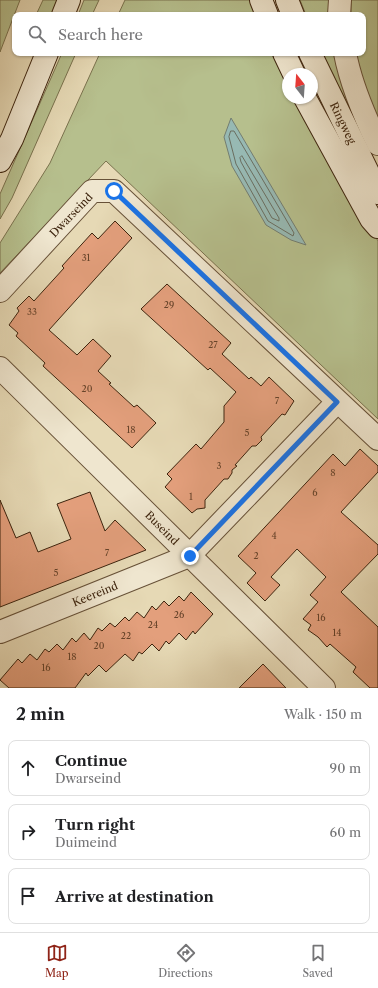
<!DOCTYPE html>
<html lang="en">
<head>
<meta charset="utf-8">
<style>
	:root { --surface:#fff; --page:#f6f6f6; --text:#202124; --muted:#757577; --line:#e0e0e0; --accent:#8f2418 }
	body { margin:0; font-family:"Libre Caslon Text",serif; background:var(--page); color:var(--text) }
	.compass { position:absolute; left:282px; top:68px; width:36px; height:36px; border-radius:50%; background:var(--surface); box-shadow:0 1px 3px #0004; rotate:343deg }
	.stop { position:absolute; width:12px; height:12px; margin:-9px; border:3px solid #1a73e8; border-radius:50%; background:#fff }
	.stop.end { background:#1a73e8; border-color:#fff; box-shadow:0 1px 4px #0008 }
	.list { margin:0; padding:0; list-style:none }
	h2 { display:flex; justify-content:space-between; align-items:center; height:52px; margin:0; padding:0 16px; font-size:17px }
	h2 small { font-size:13px; font-weight:400; color:var(--muted) }
	.list li { display:grid; grid-template-columns:26px 1fr auto; gap:12px; align-items:center; box-sizing:border-box; height:56px; margin:0 8px 8px; padding:0 8px; border:1px solid var(--line); border-radius:8px }
	.list b { display:block; font-size:15px; white-space:nowrap }
	.list p { margin:0; font-size:13px; white-space:nowrap; color:var(--muted) }
	.list em { font-size:13px; font-style:normal; color:var(--muted) }
	.icon { flex:none; width:22px; height:22px; fill:none; stroke:currentColor; stroke-width:2; stroke-linecap:round; stroke-linejoin:round }
	.map { position:relative; flex:none; width:378px; height:688px; overflow:hidden }
	.search { position:absolute; background:var(--surface); box-shadow:0 1px 3px #0004; left:12px; right:12px; top:12px; height:44px; display:flex; align-items:center; gap:10px; box-sizing:border-box; padding:0 14px; border-radius:8px; color:var(--muted); font-size:15px }
	.sheet { height:244px; background:var(--surface) }
	nav { display:flex; justify-content:space-around; align-items:center; box-sizing:border-box; height:56px; border-top:1px solid var(--line); background:var(--surface); font-size:11px; color:var(--muted) }
	nav a { display:grid; justify-items:center; gap:2px }
	nav .on { color:var(--accent) }
	.map>svg:first-child { display:block }
	.green { fill:#b6bf8d; stroke:#7a724e }
	.water { fill:#97b9b3; stroke:#737d71 }
	.lines { fill:none; stroke-linecap:round; stroke-linejoin:round }
	.shore { stroke:#6a6e60; stroke-width:1 }
	.building { fill:#e39f7c; stroke:#3d240e }
	.street-casing { stroke:#675138; stroke-width:24 }
	.secondary-casing { stroke:#3d240e; stroke-width:24 }
	.street { stroke:#efe6cf; stroke-width:22 }
	.secondary { stroke:#efe6cf; stroke-width:22 }
	.route { stroke:#1a73e8; stroke-width:5 }
	.labels { text-anchor:middle; dominant-baseline:central; stroke-width:3; stroke-linejoin:round; paint-order:stroke }
	.number-label { font-size:9px; fill:#66432a }
	.street-label { font-size:11px; fill:#3d240e; stroke:#efe6cf }
</style>
</head>
<body>
<div class="map">
<svg width="378" height="688" viewBox="0 0 378 688">
	<rect width="100%" height="100%" fill="#e6d9b5"/>
	<filter id="stains"><feTurbulence type="fractalNoise" baseFrequency=".005" numOctaves="4"/><feColorMatrix values="0 0 0 0 .2 0 0 0 0 .09 0 0 0 0 .02 0 0 0 .5 -.17"/></filter>
	<radialGradient id="worn" r=".72"><stop offset=".6" stop-color="#630" stop-opacity="0"/><stop offset="1" stop-color="#630" stop-opacity=".3"/></radialGradient>
	<g class="green">
		<path d="M0,0H20L0,52Z"/>
		<path d="M43,0H58L52,15H36Z"/>
		<path d="M84,0H99L92,15H78Z"/>
		<path d="M125,0H253L261,15H118Z"/>
		<path d="M300,0H331L332,15H306Z"/>
		<path d="M351,0H378V124L372,112L356,55L355,53H363V15H351Z"/>
		<path d="M62,53H76L12,198L0,219V194Z"/>
		<path d="M100,53H280L288,74V98H302L329,154L378,241V419L106,161L0,273V243L50,163Z"/>
		<path d="M322,53H336L355,123Z"/>
	</g>
	<path class="water" d="M231,118L306,245L291,240L266,225L232,166L224,137Z"/>
	<g class="lines">
		<g class="shore">
			<path d="M231,131H234L294,233L293,236L268,221L236,164L229,137Z"/>
			<path d="M242,156L279,218V221L272,218L241,162L240,158Z"/>
		</g>
	</g>
	<g class="building">
		<path d="M115,221L132,238L49,330L77,355L93,339L111,356L98,371L111,383L109,384L134,407L137,405L156,423L132,448L43,366L45,363L16,336L18,333L9,325L19,311L17,308L29,296L34,301L64,268L62,266L92,233L98,239Z"/>
		<path d="M167,284L231,343L222,354L249,379L251,377L261,386L269,377L294,401L285,415L282,414L261,437L262,440L256,446H252L235,465L237,466L232,470V473L228,479H224L205,500V508L197,509L192,513L165,487L172,479L167,474L196,444L201,449L224,422V406L236,392L210,368L208,370L141,309Z"/>
		<path d="M360,449L378,466V472L341,512L378,545V554L341,592L378,627V688H370L353,672L356,667L330,644L327,647L318,637L308,630L311,625L303,619L318,602L310,595L326,577L297,549L271,577L280,585L265,601L247,583L256,573L238,556L333,454L345,466Z"/>
		<path d="M90,492L105,531L115,520L146,550L0,607V500L16,538L30,532L38,552L71,539L57,504Z"/>
		<path d="M191,592L213,614L195,634L193,631L186,640L179,633L169,644L166,641L159,651L152,644L142,654L139,652L133,661L125,654L106,672L99,665L88,676L86,673L75,688H9L0,680L18,659L22,663L30,654L37,660L45,649L49,652L57,644L63,650L72,638L76,642L84,633L90,640L98,628L102,631L110,623L115,627L125,617L129,621L137,612L144,618L152,606L156,610L164,601L169,606L179,596L184,601Z"/>
		<path d="M263,664L286,688H239Z"/>
	</g>
	<g class="lines">
		<defs>
			<g id="street">
				<path d="M339,15L340,0"/>
				<path d="M345,53C351,85 364,115 378,144"/>
				<path d="M0,291L92,191H114L378,439"/>
				<path d="M0,368L324,688"/>
				<path d="M0,632L189,556L337,402"/>
			</g>
			<g id="secondary">
				<path d="M261,0L267,15"/>
				<path d="M287,0L293,15"/>
				<path d="M63,15L69,0"/>
				<path d="M284,53L294,74"/>
				<path d="M310,53L378,193"/>
				<path d="M305,98L371,219L378,227"/>
				<path d="M0,161L12,139L47,53"/>
			</g>
		</defs>
		<use href="#street" class="street-casing"/>
		<use href="#secondary" class="secondary-casing"/>
		<use href="#street" class="street"/>
		<use href="#secondary" class="secondary"/>
	</g>
	<g class="lines">
		<path class="route" d="M114,191L337,402L190,556"/>
	</g>
	<g class="labels">
		<g class="number-label">
			<text x="86" y="257">31</text>
			<text x="169" y="304">29</text>
			<text x="32" y="311">33</text>
			<text x="213" y="344">27</text>
			<text x="87" y="388">20</text>
			<text x="277" y="400">7</text>
			<text x="131" y="429">18</text>
			<text x="247" y="432">5</text>
			<text x="219" y="465">3</text>
			<text x="333" y="472">8</text>
			<text x="315" y="492">6</text>
			<text x="191" y="496">1</text>
			<text x="274" y="535">4</text>
			<text x="107" y="552">7</text>
			<text x="256" y="555">2</text>
			<text x="56" y="572">5</text>
			<text x="179" y="614">26</text>
			<text x="321" y="617">16</text>
			<text x="153" y="624">24</text>
			<text x="337" y="632">14</text>
			<text x="126" y="635">22</text>
			<text x="99" y="645">20</text>
			<text x="72" y="656">18</text>
			<text x="46" y="667">16</text>
		</g>
		<g class="street-label">
			<text transform="translate(343 123) rotate(64)">Ringweg</text>
			<text transform="translate(71 215) rotate(-46)">Dwarseind</text>
			<text transform="translate(162 528) rotate(45)">Buseind</text>
			<text transform="translate(95 594) rotate(-22)">Keereind</text>
		</g>
	</g>
	<rect width="100%" height="100%" filter="url(#stains)"/>
	<rect width="100%" height="100%" fill="url(#worn)"/>
</svg>
<svg class="compass" viewBox="-18 -18 36 36"><path d="M0-13l5 13h-10z" fill="#e53935"/><path d="M0 13l5-13h-10z" fill="#757577"/></svg>
<div class="stop" style="left:114px;top:191px"></div>
<div class="stop end" style="left:190px;top:556px"></div>
<div class="search"><svg class="icon" aria-label="search" viewBox="0 0 24 24"><circle cx="10" cy="10" r="6"/><path d="M15 15l6 6"/></svg>Search here</div>
</div>
<section class="sheet">
<h2>2 min<small>Walk · 150 m</small></h2>
<ul class="list">
<li><svg class="icon" aria-label="ahead" viewBox="0 0 24 24"><path d="M12 20V5M6 11l6-6 6 6"/></svg><div><b>Continue</b><p>Dwarseind</p></div><em>90 m</em></li>
<li><svg class="icon" aria-label="right" viewBox="0 0 24 24"><path d="M7 20v-9h11M14 6l5 5-5 5"/></svg><div><b>Turn right</b><p>Duimeind</p></div><em>60 m</em></li>
<li><svg class="icon" aria-label="arrive" viewBox="0 0 24 24"><path d="M6 21V4h12l-3 4 3 4H6"/></svg><div><b>Arrive at destination</b></div></li>
</ul>
</section>
<nav>
<a class="on"><svg class="icon" aria-label="map" viewBox="0 0 24 24"><path d="M3 6l6-2 6 2 6-2v14l-6 2-6-2-6 2zM9 4v14M15 6v14"/></svg>Map</a>
<a><svg class="icon" aria-label="directions" viewBox="0 0 24 24"><path d="M12 3l9 9-9 9-9-9zM9 14v-3h6M13 9l2 2-2 2"/></svg>Directions</a>
<a><svg class="icon" aria-label="saved" viewBox="0 0 24 24"><path d="M7 4h10v16l-5-4-5 4z"/></svg>Saved</a>
</nav>
</body>
</html>
